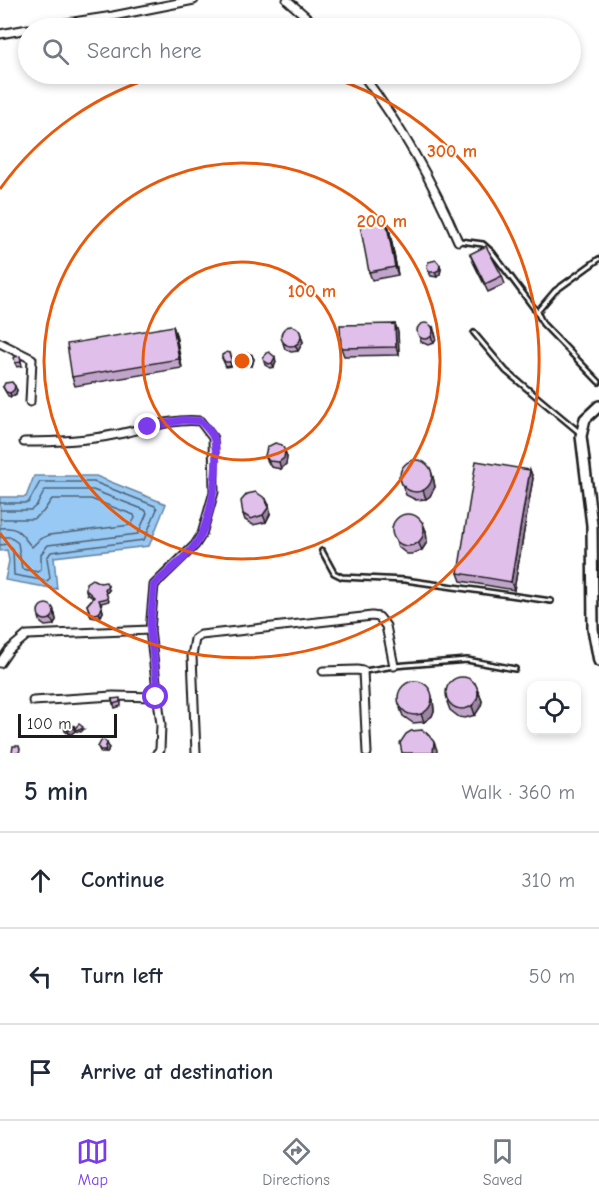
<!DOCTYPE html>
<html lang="en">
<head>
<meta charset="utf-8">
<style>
	:root { --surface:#fff; --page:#f2f2f3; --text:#1f2937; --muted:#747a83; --line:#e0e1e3; --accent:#7c3aed }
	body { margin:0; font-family:"Comic Neue",sans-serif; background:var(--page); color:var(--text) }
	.controls { position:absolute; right:18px; bottom:18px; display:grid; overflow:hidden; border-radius:12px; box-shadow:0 3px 9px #0003 }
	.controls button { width:54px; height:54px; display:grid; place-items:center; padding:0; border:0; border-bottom:2px solid var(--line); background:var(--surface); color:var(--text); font:30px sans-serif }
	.scale { position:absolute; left:18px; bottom:15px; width:99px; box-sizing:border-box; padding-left:6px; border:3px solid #1c1c1c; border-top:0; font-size:16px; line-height:21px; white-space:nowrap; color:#1c1c1c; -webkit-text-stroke:4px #fff; paint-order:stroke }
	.stop { position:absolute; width:18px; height:18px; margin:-14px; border:4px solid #7c3aed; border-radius:50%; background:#fff }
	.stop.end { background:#7c3aed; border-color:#fff; box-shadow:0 2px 6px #0008 }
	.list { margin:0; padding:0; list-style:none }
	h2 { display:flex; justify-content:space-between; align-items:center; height:78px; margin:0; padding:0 24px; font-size:26px }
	h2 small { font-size:20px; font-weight:400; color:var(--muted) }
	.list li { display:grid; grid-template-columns:39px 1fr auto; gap:18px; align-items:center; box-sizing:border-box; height:96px; padding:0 24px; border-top:2px solid var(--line) }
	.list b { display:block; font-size:22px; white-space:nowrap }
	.list em { font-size:20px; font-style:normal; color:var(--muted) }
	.icon { flex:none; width:33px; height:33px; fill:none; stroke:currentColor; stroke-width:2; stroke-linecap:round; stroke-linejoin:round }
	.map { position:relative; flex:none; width:599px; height:753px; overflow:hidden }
	.search { position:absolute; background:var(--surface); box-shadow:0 3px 9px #0003; left:18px; right:18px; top:18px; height:66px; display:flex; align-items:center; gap:15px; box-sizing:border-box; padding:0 21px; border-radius:33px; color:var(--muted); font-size:22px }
	.sheet { height:366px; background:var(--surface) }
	nav { display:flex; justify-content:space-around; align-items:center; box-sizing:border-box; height:84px; border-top:2px solid var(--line); background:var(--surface); font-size:16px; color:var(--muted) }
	nav a { display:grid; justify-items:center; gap:3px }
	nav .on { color:var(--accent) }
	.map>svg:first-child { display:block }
	.water { fill:#98c9f4; stroke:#66849e; stroke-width:1.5 }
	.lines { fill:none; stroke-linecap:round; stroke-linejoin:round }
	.shore { stroke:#4e6172; stroke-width:1.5 }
	.lane-casing { stroke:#1c1c1c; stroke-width:8 }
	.street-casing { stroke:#1c1c1c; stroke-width:11 }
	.secondary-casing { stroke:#1c1c1c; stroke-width:14 }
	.lane { stroke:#fff; stroke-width:3 }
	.street { stroke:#fff; stroke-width:7 }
	.secondary { stroke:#fff; stroke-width:9 }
	.wall { fill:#c1a4ca; stroke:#1c1c1c; stroke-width:1.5 }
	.shaded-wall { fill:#9d86a4; stroke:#1c1c1c; stroke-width:1.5 }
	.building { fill:#e0bfeb; stroke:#1c1c1c; stroke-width:1.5 }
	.route { stroke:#7c3aed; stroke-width:8 }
	.ring { fill:none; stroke:#e8590c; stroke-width:3 }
	.centre { fill:#e8590c; stroke:#fff; stroke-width:3 }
	.ring-label { font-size:18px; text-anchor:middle; font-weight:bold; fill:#e8590c; stroke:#fff; stroke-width:4.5; stroke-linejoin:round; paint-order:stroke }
</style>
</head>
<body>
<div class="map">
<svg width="599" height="753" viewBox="0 0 599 753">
	<rect width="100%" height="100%" fill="#fff"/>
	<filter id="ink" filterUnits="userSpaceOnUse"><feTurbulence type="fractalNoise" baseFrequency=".0167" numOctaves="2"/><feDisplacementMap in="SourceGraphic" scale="12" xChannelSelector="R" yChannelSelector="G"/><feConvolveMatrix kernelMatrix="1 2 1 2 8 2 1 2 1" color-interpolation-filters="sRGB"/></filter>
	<g filter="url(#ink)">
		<path class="water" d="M34,476H96L166,504L149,546L54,557L57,589L5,580L9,561L7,550L0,551V497H26Z"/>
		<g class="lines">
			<g class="shore">
				<path d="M0,503H28L40,482H94L155,506L157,509L144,540L51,552L47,558L50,578L47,581L14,575L13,549L8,544L0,545"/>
				<path d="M0,510H31L37,505L45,490H93L145,510L147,513L138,534L48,545L41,554V569L38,572L22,569L18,543L10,537H0"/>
				<path d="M0,519H33L43,512L52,499H91L134,515L135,518L131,525L49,535L40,539L32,547C21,536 21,526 0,528"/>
			</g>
			<defs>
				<g id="lane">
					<path d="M460,241L483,244L492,252L537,312"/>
					<path d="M599,259L555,291L537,312L543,324L599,382"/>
					<path d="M474,333L506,371L579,432"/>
					<path d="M322,551L334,573L342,577L405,580L551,601"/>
					<path d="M365,671L394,666L467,660L515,669"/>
				</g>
				<g id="street">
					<path d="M287,0L319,28"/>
					<path d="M34,28L113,16L194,0"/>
					<path d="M0,34L28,29"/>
					<path d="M362,74C400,125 433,182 458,241"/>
					<path d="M0,343L32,359L30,402"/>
					<path d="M24,442C54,442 83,441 113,435C142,430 170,418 200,421L213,438L214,492L202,534L195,545L154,585L150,630L161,725L160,750L157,753"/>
					<path d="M0,663L9,650L27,635L150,630"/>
					<path d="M323,671L357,670L363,671L367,753"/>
					<path d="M33,701L113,696L156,697"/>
					<path d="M196,753L192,656L195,639L201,635L372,616L379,617L386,626L394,666"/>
				</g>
				<path id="secondary" d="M599,406L585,419L581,436L592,525L593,629L599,661"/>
			</defs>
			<use href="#lane" class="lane-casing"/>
			<use href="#street" class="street-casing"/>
			<use href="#secondary" class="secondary-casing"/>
			<use href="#lane" class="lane"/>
			<use href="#street" class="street"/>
			<use href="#secondary" class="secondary"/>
		</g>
		<g class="wall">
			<path d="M386,220L389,228L398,275L372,280L369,272Z"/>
			<path d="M470,254L502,276L505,284L488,292L473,262Z"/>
			<path d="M440,265L441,269L440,274L437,277L431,276L427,268Z"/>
			<path d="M395,324L398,332L399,355L344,356L341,348Z"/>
			<path d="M173,326L176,335L182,368L75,386L72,377Z"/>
			<path d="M299,330L303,342L298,351L291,352L285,349L283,343Z"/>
			<path d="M435,333L436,338L434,343L428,345L421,342L419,336Z"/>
			<path d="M230,353L234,364L231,366L226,367L222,358Z"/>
			<path d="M263,358L276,362L274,367L270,368L265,365Z"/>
			<path d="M254,359L252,366H248L245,364L244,360Z"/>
			<path d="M21,361L22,366L17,367L15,363Z"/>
			<path d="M3,387L17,390L16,394L11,397L8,396Z"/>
			<path d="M285,451L287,457L286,464L281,469L271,467L268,462L265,456Z"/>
			<path d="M530,470L533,478L514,590L461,581L458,573Z"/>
			<path d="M399,476L433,477L435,487L430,496L426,499L416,500L406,495Z"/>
			<path d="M269,505L270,514L266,522L253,525L245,520L243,514Z"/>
			<path d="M426,531L427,542L422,550L412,554H407L398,547L395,539Z"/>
			<path d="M86,590H109L106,593L109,601L101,603L103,612L101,616L96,618L91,617L87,605L93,598L87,594Z"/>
			<path d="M55,614L56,620L54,625L45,626L41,623L39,617Z"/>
			<path d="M475,683L482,701L481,706L475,715L465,718L459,717L450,710L447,702Z"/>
			<path d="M112,699L121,702V706L115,708Z"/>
			<path d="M433,700L434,711L432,716L424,722L413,723L403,716L400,708Z"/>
			<path d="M74,726V729H84L81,732L75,731L70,735L65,731L64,727Z"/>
			<path d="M98,747H109L107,753H101Z"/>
		</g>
		<g class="shaded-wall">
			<path d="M386,220L389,228L398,275L395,267Z"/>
			<path d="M440,265L441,269L440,274L437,277L435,272Z"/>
			<path d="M395,324L398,332L399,355L396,347Z"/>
			<path d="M173,326L176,335L182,368L179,359Z"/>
			<path d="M433,326L436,338L434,343L431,337Z"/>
			<path d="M301,336L303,342L298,351L295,345Z"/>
			<path d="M252,355L254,359L252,366L250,362Z"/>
			<path d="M275,357L276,362L274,367L272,363Z"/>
			<path d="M232,359L234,364L231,366L230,362Z"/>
			<path d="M15,386L17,390L16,394L11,397L10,393Z"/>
			<path d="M285,451L287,457L286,464L281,469L279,462Z"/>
			<path d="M430,468L433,477L435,487L430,496L426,499L423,490Z"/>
			<path d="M530,470L533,478L514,590L511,582Z"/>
			<path d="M266,499L269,505L270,514L266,522L263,515Z"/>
			<path d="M423,523L426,531L427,542L422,550L418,542Z"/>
			<path d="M108,586L109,590L106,594L105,590Z"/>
			<path d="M101,603L103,612L101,616L99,613Z"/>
			<path d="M53,608L56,620L54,625L51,619Z"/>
			<path d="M430,691L433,700L434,711L432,716L424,722L421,714Z"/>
			<path d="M479,693L482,701L481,706L475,715L472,706Z"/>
			<path d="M74,726L75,731L70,735L68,731Z"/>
			<path d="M434,742L437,750V753H433Z"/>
			<path d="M107,743L109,747L107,753H106L105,750Z"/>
		</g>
		<g class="building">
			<path d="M386,220L395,267L369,272L360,225Z"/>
			<path d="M486,246L502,276L485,284L470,254Z"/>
			<path d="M436,260L440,265L439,270L435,272H429L427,268L428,262Z"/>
			<circle cx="425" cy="331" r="8"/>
			<path d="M395,324L396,347L341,348L340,325Z"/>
			<path d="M173,326L179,359L72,377L67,344Z"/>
			<circle cx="291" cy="336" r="10"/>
			<path d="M227,352L230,353L232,359L230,362H225L222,358V355Z"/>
			<path d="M269,352L275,357L272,363L269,364L264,361L263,358L266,353Z"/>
			<path d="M248,353L252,355L250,362H246L244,360L245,354Z"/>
			<path d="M20,356L21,362L15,363L14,357Z"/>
			<path d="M12,382L15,386L14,390L10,393L6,392L3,387L5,383Z"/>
			<path d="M275,443L282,445L285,451L284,458L279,462L269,461L265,456L267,447Z"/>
			<circle cx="416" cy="476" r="16"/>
			<path d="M476,461L530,470L511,582L458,573Z"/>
			<path d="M256,492L266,499L268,508L263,515L251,519L243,514L241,501L247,494Z"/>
			<circle cx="408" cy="530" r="16"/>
			<path d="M92,579L100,583L106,582L108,586L105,590L108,598L99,600L102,608L99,613L94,614L90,613L87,605L94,597L86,590V583Z"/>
			<circle cx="46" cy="612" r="8"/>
			<circle cx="462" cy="693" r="16"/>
			<circle cx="415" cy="698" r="17"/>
			<path d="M120,698V702L113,704L112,699Z"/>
			<path d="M68,723L74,726L68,731L64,727Z"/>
			<path d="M79,724L83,727L80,730L74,729Z"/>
			<path d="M422,730L427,733L434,742L433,753H402L400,743L406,734L411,731Z"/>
			<path d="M104,740L107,743L105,750H100L98,747L101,741Z"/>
			<path d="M13,746H19L20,749L19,753H12Z"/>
		</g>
	</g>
	<g class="lines" filter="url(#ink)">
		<path class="route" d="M148,427L183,420L200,421C205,426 212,432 214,439C220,463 212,513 201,535C192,554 169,570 154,585L150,630L158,693L156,697"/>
	</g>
	<g class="ring">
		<circle cx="242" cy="361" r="99"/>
		<circle cx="242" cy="361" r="198"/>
		<path d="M0 189A297 297 0 0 1 165 74M319 74A297 297 0 1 1 0 533"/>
	</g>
	<circle cx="242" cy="361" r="9" class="centre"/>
	<g class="ring-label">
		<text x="452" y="157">300 m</text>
		<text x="382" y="227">200 m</text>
		<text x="312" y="297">100 m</text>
	</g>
</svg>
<div class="controls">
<button><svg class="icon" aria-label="locate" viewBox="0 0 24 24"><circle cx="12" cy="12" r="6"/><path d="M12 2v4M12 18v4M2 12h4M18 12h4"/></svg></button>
</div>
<div class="scale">100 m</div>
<div class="stop" style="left:156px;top:697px"></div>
<div class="stop end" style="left:148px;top:427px"></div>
<div class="search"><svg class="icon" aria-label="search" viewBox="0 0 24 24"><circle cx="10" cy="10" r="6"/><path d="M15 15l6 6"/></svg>Search here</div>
</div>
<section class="sheet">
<h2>5 min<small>Walk · 360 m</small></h2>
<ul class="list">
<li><svg class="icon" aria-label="ahead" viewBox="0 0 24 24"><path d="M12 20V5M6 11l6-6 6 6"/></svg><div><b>Continue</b></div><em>310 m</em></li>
<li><svg class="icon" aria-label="left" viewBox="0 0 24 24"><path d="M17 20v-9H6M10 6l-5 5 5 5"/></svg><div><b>Turn left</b></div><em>50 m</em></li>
<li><svg class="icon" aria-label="arrive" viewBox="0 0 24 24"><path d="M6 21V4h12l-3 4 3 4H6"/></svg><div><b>Arrive at destination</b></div></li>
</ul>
</section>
<nav>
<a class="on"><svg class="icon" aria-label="map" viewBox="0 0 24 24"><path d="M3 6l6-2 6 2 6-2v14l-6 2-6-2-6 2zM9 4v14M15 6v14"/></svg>Map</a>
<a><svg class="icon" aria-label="directions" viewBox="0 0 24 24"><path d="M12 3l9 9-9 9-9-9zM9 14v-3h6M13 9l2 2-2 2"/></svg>Directions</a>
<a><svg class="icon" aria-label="saved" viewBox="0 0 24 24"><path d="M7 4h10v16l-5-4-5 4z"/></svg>Saved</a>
</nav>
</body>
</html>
